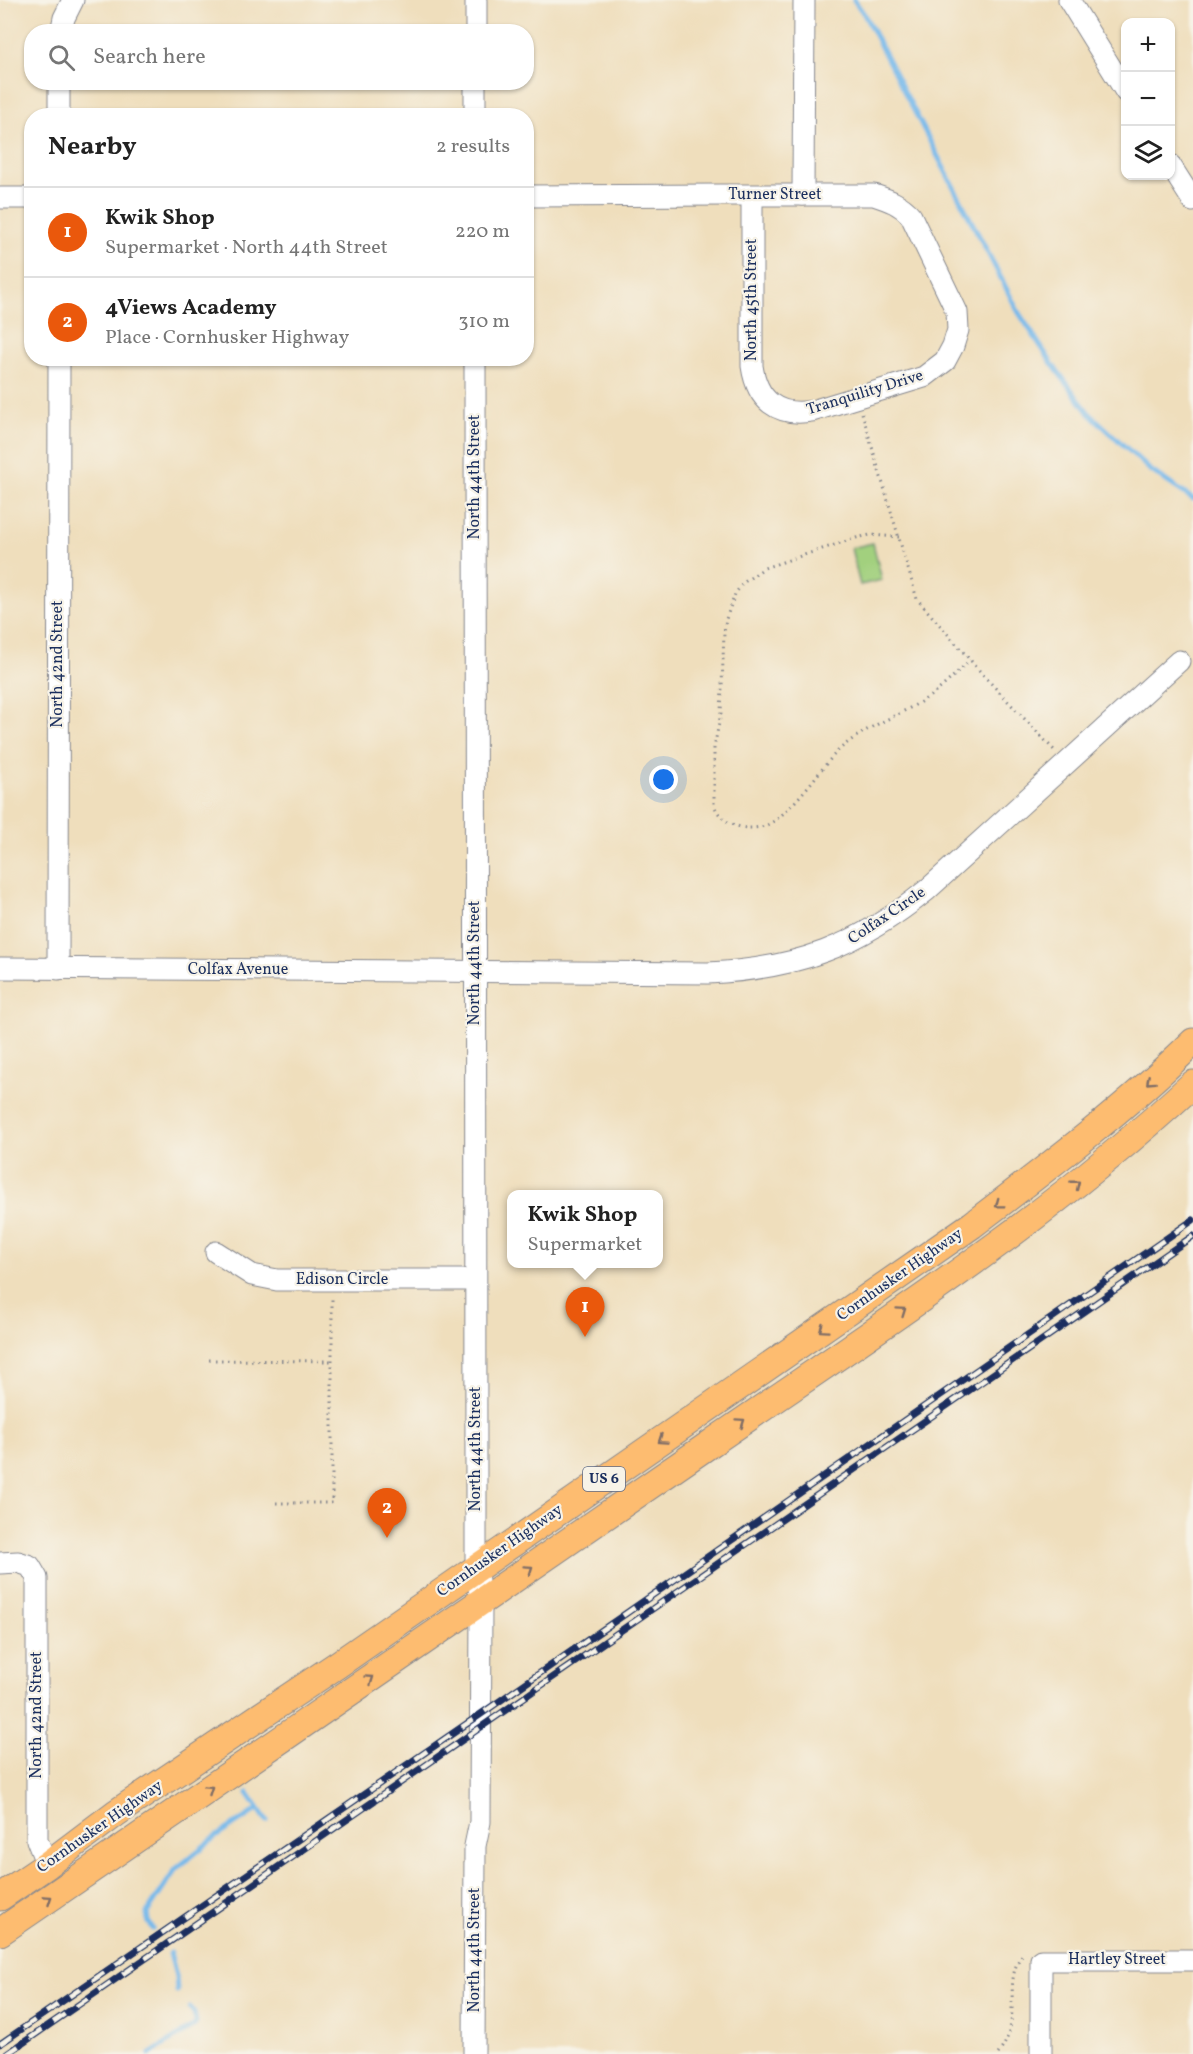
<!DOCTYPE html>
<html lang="en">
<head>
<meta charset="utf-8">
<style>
	:root { --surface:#fff; --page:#f6f6f6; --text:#222; --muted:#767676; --line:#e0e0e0; --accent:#ea580c }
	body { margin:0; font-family:Vollkorn,serif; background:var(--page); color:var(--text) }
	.controls { position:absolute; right:18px; top:18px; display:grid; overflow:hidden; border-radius:12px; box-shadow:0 2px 4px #0004 }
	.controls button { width:54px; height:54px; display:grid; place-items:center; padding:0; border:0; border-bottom:2px solid var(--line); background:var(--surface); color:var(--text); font:30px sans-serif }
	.you { position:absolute; left:664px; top:780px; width:21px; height:21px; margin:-15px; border:4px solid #fff; border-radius:50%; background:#1a73e8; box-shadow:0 0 0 9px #1a73e833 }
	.badge { display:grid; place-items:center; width:39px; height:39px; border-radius:50%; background:var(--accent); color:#fff; font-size:20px; font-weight:700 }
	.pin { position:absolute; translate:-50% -50px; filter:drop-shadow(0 2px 3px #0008) }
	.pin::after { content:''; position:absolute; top:32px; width:21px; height:18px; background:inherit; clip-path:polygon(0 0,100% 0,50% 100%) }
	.popup { position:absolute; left:507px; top:1190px; width:156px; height:78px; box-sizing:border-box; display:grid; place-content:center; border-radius:12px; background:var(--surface); filter:drop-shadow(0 2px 4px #0005); font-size:20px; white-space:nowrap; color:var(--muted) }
	.popup b { font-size:22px; color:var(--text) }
	.popup::after { content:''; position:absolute; left:50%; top:100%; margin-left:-12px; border:12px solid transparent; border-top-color:var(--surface) }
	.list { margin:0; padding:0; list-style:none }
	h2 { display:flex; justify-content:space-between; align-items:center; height:78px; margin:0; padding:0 24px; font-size:26px }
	h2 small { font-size:20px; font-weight:400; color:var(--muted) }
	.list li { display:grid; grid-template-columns:39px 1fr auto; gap:18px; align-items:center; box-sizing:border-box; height:90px; padding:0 24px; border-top:2px solid var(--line) }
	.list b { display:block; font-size:22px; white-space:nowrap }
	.list p { margin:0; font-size:20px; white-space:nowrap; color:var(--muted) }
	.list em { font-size:20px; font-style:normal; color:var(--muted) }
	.icon { flex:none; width:33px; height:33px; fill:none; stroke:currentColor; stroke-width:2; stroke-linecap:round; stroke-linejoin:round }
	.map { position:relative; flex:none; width:1193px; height:2054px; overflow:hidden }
	.search { position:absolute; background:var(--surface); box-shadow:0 2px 4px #0004; left:24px; top:24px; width:510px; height:66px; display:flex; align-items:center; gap:15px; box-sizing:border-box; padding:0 21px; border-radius:24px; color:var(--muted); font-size:22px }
	.panel { position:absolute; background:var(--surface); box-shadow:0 2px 4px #0004; left:24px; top:108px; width:510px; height:258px; border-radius:24px }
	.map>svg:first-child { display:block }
	.green { fill:#a2d07e; stroke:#5e806e; stroke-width:1.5 }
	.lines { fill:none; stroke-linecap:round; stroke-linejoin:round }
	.stream { stroke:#76b9eb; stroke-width:5 }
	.minor-casing { stroke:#85868d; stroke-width:23 }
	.major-casing { stroke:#85868d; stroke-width:29 }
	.path { stroke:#85868d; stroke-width:3; stroke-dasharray:1.5 4.5; stroke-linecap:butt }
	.minor { stroke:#fff; stroke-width:21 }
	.major { stroke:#fdbc70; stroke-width:27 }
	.rail-casing { stroke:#1b2f5e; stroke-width:7 }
	.rail { stroke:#f7f3e8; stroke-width:4.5; stroke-dasharray:14; stroke-linecap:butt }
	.oneway { stroke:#816e66 }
	.labels { text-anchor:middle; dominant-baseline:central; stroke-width:4.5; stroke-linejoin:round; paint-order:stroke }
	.shield { fill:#f7f3e8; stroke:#5d6a87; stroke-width:1.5 }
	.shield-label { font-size:15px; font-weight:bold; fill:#1b2f5e }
	.street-label { font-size:16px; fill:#1b2f5e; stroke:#f7f3e8 }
</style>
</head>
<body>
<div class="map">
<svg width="1193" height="2054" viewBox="0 0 1193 2054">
	<rect width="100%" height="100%" fill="#f7f3e8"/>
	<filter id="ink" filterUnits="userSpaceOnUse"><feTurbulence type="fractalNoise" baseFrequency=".0167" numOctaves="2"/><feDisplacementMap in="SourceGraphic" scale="12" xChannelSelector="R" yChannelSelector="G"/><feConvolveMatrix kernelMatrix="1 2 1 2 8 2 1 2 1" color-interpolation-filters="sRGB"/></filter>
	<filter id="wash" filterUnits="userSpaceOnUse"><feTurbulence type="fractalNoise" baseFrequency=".008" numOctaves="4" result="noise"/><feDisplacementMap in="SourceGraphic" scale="24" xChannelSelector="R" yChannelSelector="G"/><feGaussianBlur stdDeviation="1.35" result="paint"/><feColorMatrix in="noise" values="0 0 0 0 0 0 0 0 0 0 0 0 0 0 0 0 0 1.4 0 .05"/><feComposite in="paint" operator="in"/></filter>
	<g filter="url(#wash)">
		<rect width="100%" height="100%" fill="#efdebc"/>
		<path class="green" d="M873,543L882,580L860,585L851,548Z"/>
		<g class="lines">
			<g class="stream">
				<path d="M854,0L864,14L1019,313L1053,365L1088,412L1150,470L1193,499"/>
				<path d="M248,1793L267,1821"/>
				<path d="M153,1929L148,1921L147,1913L176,1869L214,1838L258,1809"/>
				<path d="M170,1953L176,1976L177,1991"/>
				<path d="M150,2054L194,2026L196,2022L194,2013L190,2008"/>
			</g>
		</g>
	</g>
	<g filter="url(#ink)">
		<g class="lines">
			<defs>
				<g id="minor">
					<path d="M1069,0L1126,92"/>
					<path d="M61,32L64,18L73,0"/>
					<path d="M476,32V0"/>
					<path d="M59,116V82"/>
					<path d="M475,116V82"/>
					<path d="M1170,165L1193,201"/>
					<path d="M803,195L804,0"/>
					<path d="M526,196L721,195H874C889,200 901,204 911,216L957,312L958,330L953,346L945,361L924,377L812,411C777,417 757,400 752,366V195"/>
					<path d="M0,198H32"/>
					<path d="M0,968L708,973C797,969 858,946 927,890L1179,661"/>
					<path d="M58,969L59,358"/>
					<path d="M216,1252L252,1275L277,1280H475"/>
					<path d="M0,1563L18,1562L30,1566L37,1578V1840L47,1865"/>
					<path d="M474,2054L475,1846L480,1822L481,1602L476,1567V1500L475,358"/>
					<path d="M1041,2054V1960H1193"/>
				</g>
				<g id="major">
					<path d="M0,1897L47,1865L116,1813L337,1665L972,1225C1048,1167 1125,1109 1193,1042"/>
					<path d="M0,1932C237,1770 474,1607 710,1444C875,1330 1046,1221 1193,1084"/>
				</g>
			</defs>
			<use href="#minor" class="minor-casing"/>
			<use href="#major" class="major-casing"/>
			<g class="path">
				<path d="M862,413L917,599L985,677L1054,750"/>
				<path d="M899,537L870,535L856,538L764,568L743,583L735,594L726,619L724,633L721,713L714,748V804C720,825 747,833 767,825C789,815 816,775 833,756C861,726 900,717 933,694C947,684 958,671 970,660"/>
				<path d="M209,1360L332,1361"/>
				<path d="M276,1503H332V1299"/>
				<path d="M998,2054C1025,2020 1000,1979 1024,1953"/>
			</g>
			<use href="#minor" class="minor"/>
			<use href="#major" class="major"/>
			<defs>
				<g id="rail">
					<path d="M0,2044L481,1714L1193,1220"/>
					<path d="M7,2054L1193,1236"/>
				</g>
			</defs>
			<use href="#rail" class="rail-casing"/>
			<use href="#rail" class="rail"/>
		</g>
		<defs><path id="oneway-chevron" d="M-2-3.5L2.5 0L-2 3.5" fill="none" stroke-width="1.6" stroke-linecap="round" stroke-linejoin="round" transform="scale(1.5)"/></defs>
		<g class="oneway">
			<use href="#oneway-chevron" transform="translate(1150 1081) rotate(138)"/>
			<use href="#oneway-chevron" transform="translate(1076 1184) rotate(-39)"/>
			<use href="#oneway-chevron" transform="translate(999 1204) rotate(143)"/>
			<use href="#oneway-chevron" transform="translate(902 1311) rotate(-35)"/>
			<use href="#oneway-chevron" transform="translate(823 1329) rotate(145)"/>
			<use href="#oneway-chevron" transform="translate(741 1422) rotate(-35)"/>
			<use href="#oneway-chevron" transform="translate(662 1440) rotate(146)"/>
			<use href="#oneway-chevron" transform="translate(529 1569) rotate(-35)"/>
			<use href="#oneway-chevron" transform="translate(370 1679) rotate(-35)"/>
			<use href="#oneway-chevron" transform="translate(209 1789) rotate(-34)"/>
			<use href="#oneway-chevron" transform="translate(48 1899) rotate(-34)"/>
		</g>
	</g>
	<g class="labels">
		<rect class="shield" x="583" y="1467" width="42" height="24" rx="4.5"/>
		<g class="shield-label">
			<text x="604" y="1479">US 6</text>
		</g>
		<g class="street-label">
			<text x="775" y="195">Turner Street</text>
			<text transform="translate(752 300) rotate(-90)">North 45th Street</text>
			<text transform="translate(865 393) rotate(-17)">Tranquility Drive</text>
			<text transform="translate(475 477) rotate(-90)">North 44th Street</text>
			<text transform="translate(58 664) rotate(-90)">North 42nd Street</text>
			<text transform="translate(887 916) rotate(-34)">Colfax Circle</text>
			<text transform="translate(475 963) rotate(-90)">North 44th Street</text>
			<text x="238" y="970">Colfax Avenue</text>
			<text transform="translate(900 1275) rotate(-35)">Cornhusker Highway</text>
			<text x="342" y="1280">Edison Circle</text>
			<text transform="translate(476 1449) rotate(-90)">North 44th Street</text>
			<text transform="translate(500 1551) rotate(-35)">Cornhusker Highway</text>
			<text transform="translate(37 1715) rotate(-90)">North 42nd Street</text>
			<text transform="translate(100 1827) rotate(-35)">Cornhusker Highway</text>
			<text transform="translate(475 1950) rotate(-90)">North 44th Street</text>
			<text x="1117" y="1960">Hartley Street</text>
		</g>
	</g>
</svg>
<div class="controls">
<button>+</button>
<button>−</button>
<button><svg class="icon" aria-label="layers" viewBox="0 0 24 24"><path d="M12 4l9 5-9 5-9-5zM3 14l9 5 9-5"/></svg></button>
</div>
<div class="you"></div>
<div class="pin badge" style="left:585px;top:1337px">1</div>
<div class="popup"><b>Kwik Shop</b>Supermarket</div>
<div class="pin badge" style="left:387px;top:1538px">2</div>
<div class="search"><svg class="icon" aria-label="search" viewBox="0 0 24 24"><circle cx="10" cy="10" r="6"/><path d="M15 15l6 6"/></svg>Search here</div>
<section class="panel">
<h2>Nearby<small>2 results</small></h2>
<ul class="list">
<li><span class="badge">1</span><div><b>Kwik Shop</b><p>Supermarket · North 44th Street</p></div><em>220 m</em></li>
<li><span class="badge">2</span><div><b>4Views Academy</b><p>Place · Cornhusker Highway</p></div><em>310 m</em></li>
</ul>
</section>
</div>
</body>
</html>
